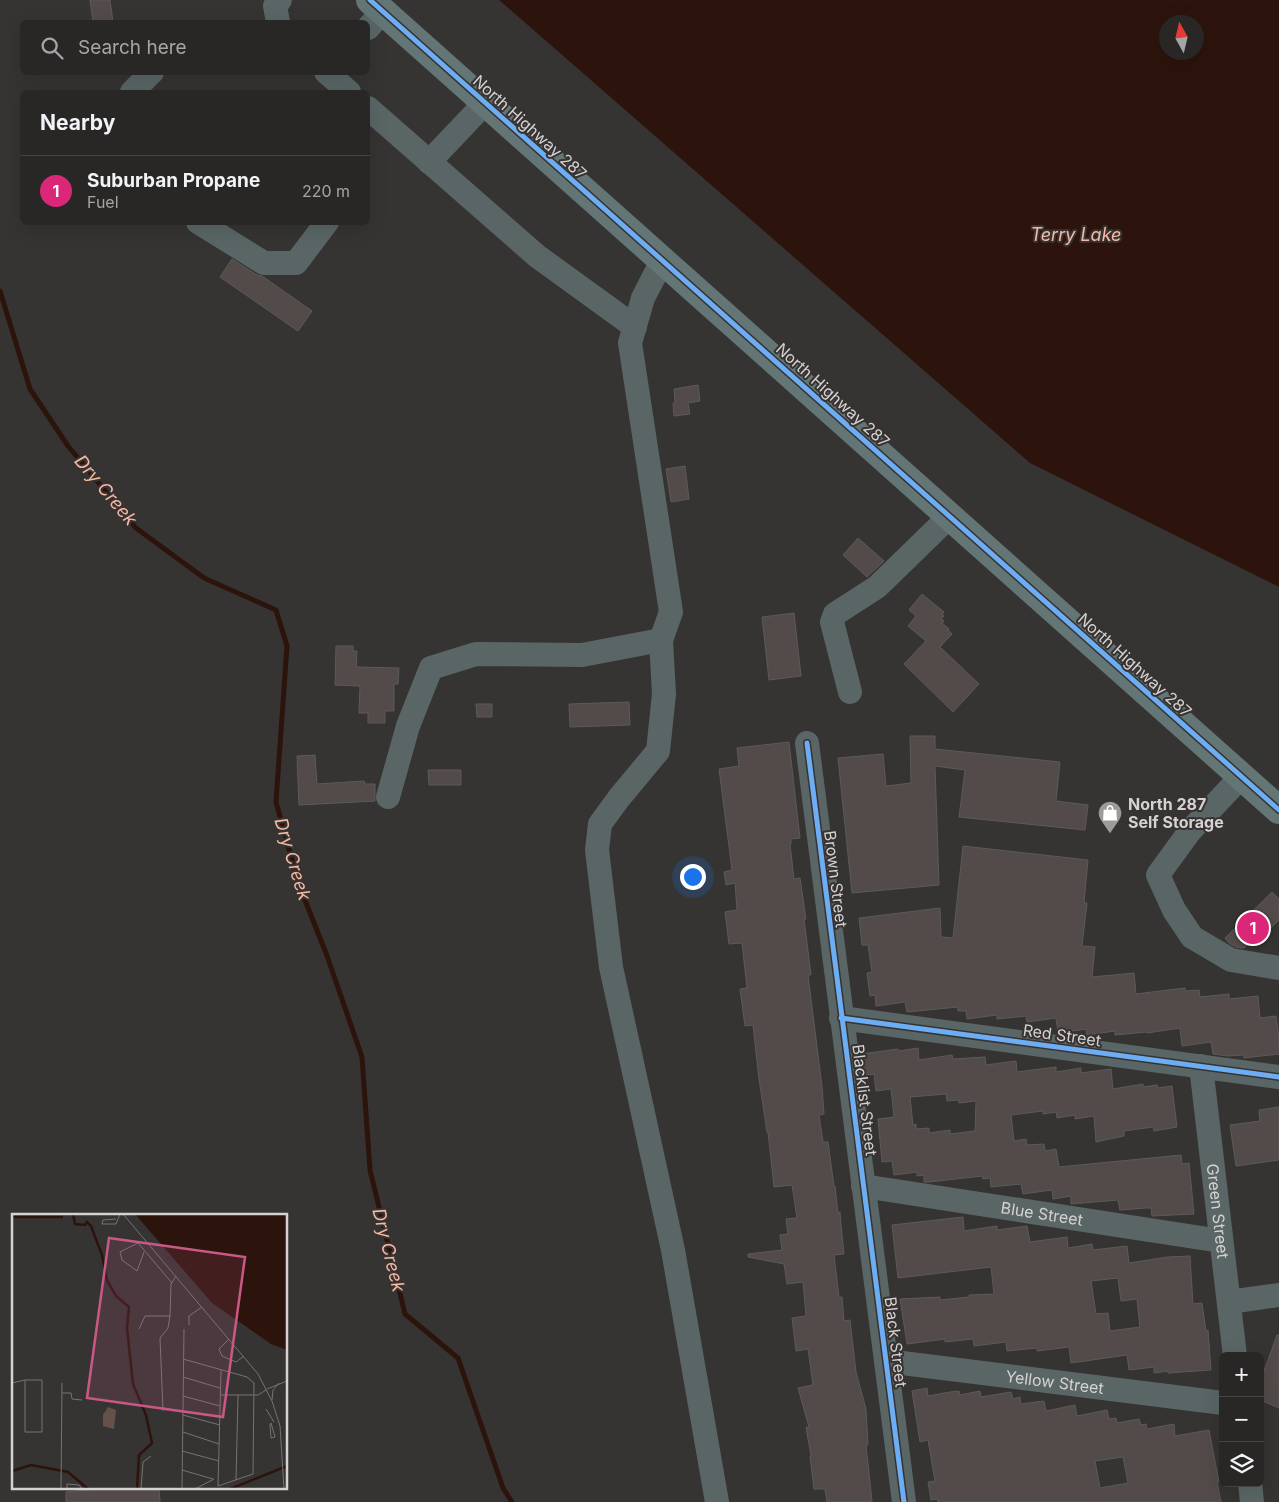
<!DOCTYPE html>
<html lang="en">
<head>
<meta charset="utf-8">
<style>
	:root { --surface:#282726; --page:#343332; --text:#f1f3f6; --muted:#a5a5a7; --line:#444443; --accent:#db2777 }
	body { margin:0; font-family:Inter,sans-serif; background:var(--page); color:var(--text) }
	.controls { position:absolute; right:15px; bottom:15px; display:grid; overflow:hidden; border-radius:8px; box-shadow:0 5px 20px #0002 }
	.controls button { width:45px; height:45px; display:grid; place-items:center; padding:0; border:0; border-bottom:1px solid var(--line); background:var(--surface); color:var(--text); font:25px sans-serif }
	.compass { position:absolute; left:1159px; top:15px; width:45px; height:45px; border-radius:50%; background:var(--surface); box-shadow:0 5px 20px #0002; rotate:352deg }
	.you { position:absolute; left:692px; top:876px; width:18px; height:18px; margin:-12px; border:4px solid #fff; border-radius:50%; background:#1a73e8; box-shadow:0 0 0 8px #1a73e833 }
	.badge { display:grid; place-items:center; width:32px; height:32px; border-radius:50%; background:var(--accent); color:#fff; font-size:16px; font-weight:700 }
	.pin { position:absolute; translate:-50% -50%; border:2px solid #fff; box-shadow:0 1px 5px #0006 }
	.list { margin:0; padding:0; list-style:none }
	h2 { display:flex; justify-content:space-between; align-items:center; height:65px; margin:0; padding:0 20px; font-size:21px }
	h2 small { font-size:16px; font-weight:400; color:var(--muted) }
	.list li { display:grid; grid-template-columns:32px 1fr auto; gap:15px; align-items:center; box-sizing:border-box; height:70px; padding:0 20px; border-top:1px solid var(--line) }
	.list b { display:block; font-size:19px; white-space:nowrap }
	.list p { margin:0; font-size:16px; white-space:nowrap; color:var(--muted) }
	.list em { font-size:16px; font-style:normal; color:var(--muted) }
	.icon { flex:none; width:28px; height:28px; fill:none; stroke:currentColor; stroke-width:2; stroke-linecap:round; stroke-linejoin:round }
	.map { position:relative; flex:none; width:1279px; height:1502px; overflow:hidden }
	.search { position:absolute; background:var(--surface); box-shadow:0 5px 20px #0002; left:20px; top:20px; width:350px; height:55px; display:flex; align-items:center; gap:12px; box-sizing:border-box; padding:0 18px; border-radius:8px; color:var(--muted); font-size:19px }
	.panel { position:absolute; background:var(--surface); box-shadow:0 5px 20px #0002; left:20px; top:90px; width:350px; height:135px; border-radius:8px }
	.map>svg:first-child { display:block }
	.water { fill:#2c140c; fill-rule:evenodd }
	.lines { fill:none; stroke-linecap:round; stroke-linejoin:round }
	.stream { stroke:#2c140c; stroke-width:5 }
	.building { fill:#524b49; stroke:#5c5a5a; fill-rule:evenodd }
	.minor { stroke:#5a6666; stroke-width:24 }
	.highway { stroke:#637574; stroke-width:28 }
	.cycleway-casing { stroke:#373332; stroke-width:8 }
	.cycleway { stroke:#6dadf4; stroke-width:5 }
	.labels { text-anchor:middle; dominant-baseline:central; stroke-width:4; stroke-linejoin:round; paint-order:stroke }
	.street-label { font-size:16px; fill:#d5d2d1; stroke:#373332 }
	.poi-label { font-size:16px; font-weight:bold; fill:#d5d2d1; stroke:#373332; text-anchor:start }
	.water-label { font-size:18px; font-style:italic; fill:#f5b9a4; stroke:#373332 }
	.inset-river { fill:none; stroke:#2c140c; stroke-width:2.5 }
	.inset-road { fill:none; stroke:#767372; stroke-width:1 }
	.view { fill:#c95984; fill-opacity:0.15; stroke:#c95984; stroke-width:2.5 }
	.inset-edge { fill:none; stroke:#d5d2d1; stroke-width:2.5 }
</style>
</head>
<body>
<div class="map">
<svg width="1279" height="1502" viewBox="0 0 1279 1502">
	<rect width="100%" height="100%" fill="#363433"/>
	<path class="water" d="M499,0H1279V587L1030,463ZM1166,22H1196V52H1166Z"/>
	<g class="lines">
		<path class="stream" d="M0,291L30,389L68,446L136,528L204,578L276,610L287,646L276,802L299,885L326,953L362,1057L370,1170L405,1314L458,1358L503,1488L512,1502"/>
	</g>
	<g class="building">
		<path d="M90,0H110L113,22H93Z"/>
		<path d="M232,259L257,275L262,276L312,311L298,331L220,277Z"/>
		<path d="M698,385L700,401L688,403L690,414L674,416L673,403H675L674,389Z"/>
		<path d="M685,466L689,499L671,502L666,469Z"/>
		<path d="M858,538L884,561L867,577L843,555Z"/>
		<path d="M922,594L944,612L942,615L944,616L941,619L944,621L942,623L949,629L948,630L952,634L940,647L979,684L953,712L904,664L926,641L908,626L916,616L909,610Z"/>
		<path d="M794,613L801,676L769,680L762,617Z"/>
		<path d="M336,646H353V651H357L356,667L399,668L398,684H394V711H385V723H368V713H359L360,686L335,685Z"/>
		<path d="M629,702L630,725L570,727L569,704Z"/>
		<path d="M476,704H492V717H477Z"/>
		<path d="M910,736H935V749L1060,762L1056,801L1088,805L1085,830L959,817L965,770L935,766L939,885L852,893L838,758L883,754L886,786L911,783Z"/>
		<path d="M789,742L800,838L791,839V844H790L794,879L800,878L806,919H804L811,975H808L822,1086L824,1114L819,1115L823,1142H828L834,1186H835L838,1213L840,1212L841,1225L844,1254L834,1255L839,1297H842L844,1321L850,1320L856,1372L866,1409L868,1445H866L872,1501L866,1502H827L825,1489H814L810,1456H811L806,1427H809L798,1388L813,1385L808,1349L796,1351L792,1318L806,1316L803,1282L787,1284L784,1264L748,1257V1254L782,1250L780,1235L788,1234L786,1219L797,1218L792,1185L774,1187L768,1132H767L759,1079L753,1025L745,1026L740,989L747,988L742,943L729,944L725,912L737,910L735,883L726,885L724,872L732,870L719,769L739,766L737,748Z"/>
		<path d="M315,755L317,784L364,781L365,784H375V801L299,805L297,756Z"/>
		<path d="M428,770H461V785H429Z"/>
		<path d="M963,846L1088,860L1084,903H1087L1082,946L1095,947L1092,977L1134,973L1136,994L1185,988V991L1199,990L1200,997L1229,994V999L1258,996L1260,1018L1276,1016L1279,1037V1054L1244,1058V1055L1228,1056L1213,1054L1211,1042L1182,1046L1180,1028L1147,1033L1146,1032L1115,1035V1031L1087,1035L1086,1029L1058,1033L1056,1018L1027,1022L1026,1016L997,1019V1015L967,1019L966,1011H958V1007L907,1012L905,1002L876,1006L875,995L870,996L867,973L872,972L868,945H862L859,918L940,908L941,937L953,938Z"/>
		<path d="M1272,892L1279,899V920L1260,939L1257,936L1244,948L1236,947L1229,943L1225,938Z"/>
		<path d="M918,1048L919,1060L952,1055L953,1059L985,1057L986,1065L1016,1061L1017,1072L1056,1067V1072L1081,1068V1073L1111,1069L1113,1089L1143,1084V1087L1157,1085L1158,1088L1172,1086L1177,1127L1154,1131L1153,1127L1124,1131V1136L1096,1142L1094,1116L1075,1119V1115L1057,1118L1056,1112L1043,1114V1111L1011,1115L1014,1141L1026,1139L1027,1145L1044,1144L1045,1151L1056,1149L1059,1167L1181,1155L1182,1164L1189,1163L1194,1214L1152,1216L1151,1208H1146L1120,1210L1118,1200L1071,1204V1196L1053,1199L1052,1190L1023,1194L1021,1184L991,1187L990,1178L983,1179L982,1176L929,1182H924V1175L917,1176V1172L894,1175L892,1161L882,1162L878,1119L894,1117L891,1089L876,1091L874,1074L866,1075V1072H864L861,1054L898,1049L899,1051ZM946,1094L947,1101L959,1100V1103L976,1101L975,1131L950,1134V1130L929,1133V1128L916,1129V1124L913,1125L910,1097Z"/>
		<path d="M1279,1107V1160L1236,1166L1230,1125L1260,1121L1259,1110Z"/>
		<path d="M963,1217L964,1231L997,1226V1230L1027,1226L1030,1242L1067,1237L1068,1248L1092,1244L1093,1250L1127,1246L1129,1263L1168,1257L1190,1256L1193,1304L1202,1303L1206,1331L1208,1330L1211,1370L1168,1373V1371L1154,1373V1367L1129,1370L1127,1355L1071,1363L1069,1347L1037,1351V1348L1007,1351L1006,1342L974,1346L973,1339L945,1342V1339L907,1344L900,1299L940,1297V1300L969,1297V1295L994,1294L991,1267L898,1278L892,1225ZM1118,1278L1121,1301L1137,1299L1140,1327L1110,1331L1108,1313L1096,1314L1091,1281Z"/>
		<path d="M1277,1335H1279V1408L1260,1400V1382Z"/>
		<path d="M927,1388L928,1396L950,1392L959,1391L960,1395L980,1391L981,1397L1011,1392L1013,1399L1020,1397L1021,1404L1044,1401L1046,1411L1075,1405L1077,1416L1107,1410L1109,1419L1116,1418L1117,1423L1139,1419L1141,1425L1146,1424L1147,1429L1174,1424L1175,1436L1209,1430L1219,1482H1217L1221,1502H938L937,1499L931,1500L928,1482L935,1481L928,1440L920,1442L912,1391ZM1123,1457L1128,1483L1100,1488L1095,1461Z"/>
		<path d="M110,1488H159L160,1502H66V1492Z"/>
	</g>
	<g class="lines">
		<g class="minor">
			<path d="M278,22L275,6L280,0"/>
			<path d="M368,28L383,11"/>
			<path d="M326,72L349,92"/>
			<path d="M132,92L152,72"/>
			<path d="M368,108L537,256L635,327"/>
			<path d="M429,162L485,103"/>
			<path d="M198,222L264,263H296L327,222"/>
			<path d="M661,640L664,694L658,751L619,798L600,824L597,850L611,967L673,1250L717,1502"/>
			<path d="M850,692L832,622L835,614L877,587L950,516"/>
			<path d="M807,743L904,1502"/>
			<path d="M1241,777L1190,831L1158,875L1174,910L1192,937L1231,960L1279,968"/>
			<path d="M388,797L408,726L431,668L476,654L582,655L661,640L671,612L630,343L643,298L662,261"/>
			<path d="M841,1018L1279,1077"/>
			<path id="s1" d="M1201,1066L1235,1356"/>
			<path id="s2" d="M863,1186L1221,1241"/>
			<path d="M1229,1302L1279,1295"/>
			<path id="s3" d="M886,1361L1223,1403"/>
			<path d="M1250,1483L1252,1502"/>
		</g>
		<path class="highway" d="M370,0L1279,810"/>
		<defs>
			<g id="cycleway">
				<path d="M370,0L1279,810"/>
				<path d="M807,743L904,1502"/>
				<path d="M841,1018L1279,1077"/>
			</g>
		</defs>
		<use href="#cycleway" class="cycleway-casing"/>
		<use href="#cycleway" class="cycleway"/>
	</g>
	<defs>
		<symbol id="shop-pin" viewBox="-11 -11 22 30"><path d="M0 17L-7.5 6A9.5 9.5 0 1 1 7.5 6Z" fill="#9d9b9a" stroke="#373332"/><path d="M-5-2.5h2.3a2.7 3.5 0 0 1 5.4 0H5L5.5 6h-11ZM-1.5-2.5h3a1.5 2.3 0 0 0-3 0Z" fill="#fff"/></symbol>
	</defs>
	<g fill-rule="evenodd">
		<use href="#shop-pin" x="1096" y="799" width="28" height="38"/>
	</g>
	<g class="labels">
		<g class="street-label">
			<text transform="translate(530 127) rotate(42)">North Highway 287</text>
			<text transform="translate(833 395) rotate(42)">North Highway 287</text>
			<text transform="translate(1135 665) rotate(42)">North Highway 287</text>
			<text transform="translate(836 879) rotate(83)">Brown Street</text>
			<text transform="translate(1062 1035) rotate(8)">Red Street</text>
			<text transform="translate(865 1100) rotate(83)">Blacklist Street</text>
			<text stroke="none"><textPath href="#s1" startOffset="146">Green Street</textPath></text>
			<text stroke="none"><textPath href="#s2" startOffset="181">Blue Street</textPath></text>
			<text transform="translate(896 1342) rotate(83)">Black Street</text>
			<text stroke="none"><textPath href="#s3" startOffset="170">Yellow Street</textPath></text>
		</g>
		<g class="poi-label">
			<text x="1128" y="804">North 287<tspan x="1128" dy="18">Self Storage</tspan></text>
		</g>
		<g class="water-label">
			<text x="1076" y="234">Terry Lake</text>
			<text transform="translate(106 490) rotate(50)">Dry Creek</text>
			<text transform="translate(293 859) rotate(73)">Dry Creek</text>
			<text transform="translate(389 1250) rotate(76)">Dry Creek</text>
		</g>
	</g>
	<g transform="translate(12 1214)">
		<rect width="275" height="275" fill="#363433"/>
		<path d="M96,193L104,196L102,215L91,212V201Z" fill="#655149"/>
		<path d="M123,0H275V136L259,130L200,89Z" fill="#2c140c"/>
		<path class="inset-river" d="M61,0L63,10L73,11L75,8L79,12L90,41L95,66L104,82L117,93L115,114L121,170L134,201L140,229L127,241L125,275M0,3H51M0,257L19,251L56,258L76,275M218,275L275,252"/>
		<path class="inset-road" d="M111,0L246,160L260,187L268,212L272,275M104,5L91,6L90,10H104L108,0M126,29L108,38L110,46L125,57L132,38M126,29L160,69M177,111V102L190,93M127,115L133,102H158L159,70L164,62M217,125L207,135L210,142L224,148L232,142M171,145L235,163L242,169L241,260L206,272L209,156M171,163L208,174M0,169L13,166H30V218H13V166M255,175L275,167M50,179H59L60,185L70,186M208,181H246L254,176M171,182L208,192M260,186L261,176L267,169M254,195L262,208M151,197L148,124L156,114L158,102M171,201L208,211M259,209L263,223L259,224L258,211ZM171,218L207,230M170,237L207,247M170,256L201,265M224,266L226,181M49,275L50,169M55,275V270L67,271L70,275M129,275L131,248L139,242M170,275L172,115M183,275L202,265"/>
		<path class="view" d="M97,24L233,43L211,203L75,184Z"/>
		<rect width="275" height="275" class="inset-edge"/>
	</g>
</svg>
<div class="controls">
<button>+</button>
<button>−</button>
<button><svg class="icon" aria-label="layers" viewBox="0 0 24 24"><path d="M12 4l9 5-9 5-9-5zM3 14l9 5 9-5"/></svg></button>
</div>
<svg class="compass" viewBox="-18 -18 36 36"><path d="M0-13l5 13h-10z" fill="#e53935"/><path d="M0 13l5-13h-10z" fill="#a5a5a7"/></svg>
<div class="you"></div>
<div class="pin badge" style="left:1253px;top:928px">1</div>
<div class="search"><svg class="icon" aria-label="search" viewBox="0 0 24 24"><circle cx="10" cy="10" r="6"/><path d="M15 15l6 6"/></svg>Search here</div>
<section class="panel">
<h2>Nearby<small></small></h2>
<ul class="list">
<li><span class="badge">1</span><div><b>Suburban Propane</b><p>Fuel</p></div><em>220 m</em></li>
</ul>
</section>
</div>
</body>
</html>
